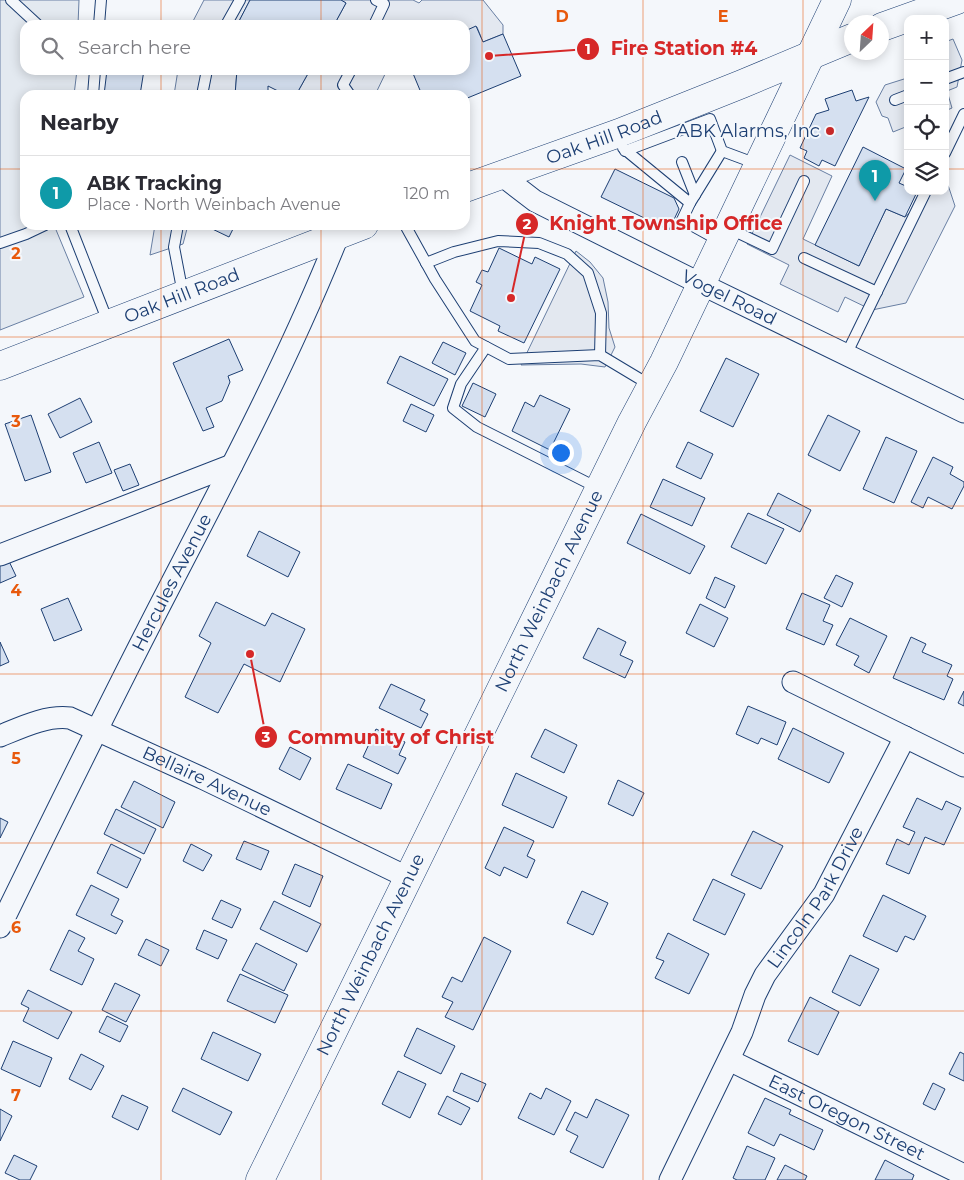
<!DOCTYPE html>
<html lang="en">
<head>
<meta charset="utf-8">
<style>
	:root { --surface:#fff; --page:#f7f7f7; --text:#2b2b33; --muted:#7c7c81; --line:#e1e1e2; --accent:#1a73e8 }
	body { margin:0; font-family:Montserrat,sans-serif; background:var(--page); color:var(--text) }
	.controls { position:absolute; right:15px; top:15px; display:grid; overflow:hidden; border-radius:10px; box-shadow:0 2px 12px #0003 }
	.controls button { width:45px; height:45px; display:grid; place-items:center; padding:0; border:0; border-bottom:1px solid var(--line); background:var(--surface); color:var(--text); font:25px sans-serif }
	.compass { position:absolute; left:844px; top:15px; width:45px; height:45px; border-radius:50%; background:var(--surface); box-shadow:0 2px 12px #0003; rotate:25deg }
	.you { position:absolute; left:560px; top:452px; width:18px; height:18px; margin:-12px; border:4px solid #fff; border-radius:50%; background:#1a73e8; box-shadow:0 0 0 8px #1a73e833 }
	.badge { display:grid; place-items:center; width:32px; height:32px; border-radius:50%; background:var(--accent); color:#fff; font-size:16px; font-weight:700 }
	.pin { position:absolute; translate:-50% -41px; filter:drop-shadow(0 1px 2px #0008) }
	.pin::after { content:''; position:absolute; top:26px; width:18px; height:15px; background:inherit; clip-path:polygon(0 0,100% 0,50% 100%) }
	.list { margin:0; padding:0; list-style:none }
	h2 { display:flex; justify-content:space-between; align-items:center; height:65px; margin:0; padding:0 20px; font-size:21px }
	h2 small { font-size:16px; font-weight:400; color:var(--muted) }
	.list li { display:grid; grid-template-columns:32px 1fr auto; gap:15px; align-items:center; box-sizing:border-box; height:75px; padding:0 20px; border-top:1px solid var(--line) }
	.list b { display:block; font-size:19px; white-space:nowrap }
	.list p { margin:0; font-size:16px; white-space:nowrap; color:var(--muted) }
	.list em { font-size:16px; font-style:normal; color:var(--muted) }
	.icon { flex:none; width:28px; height:28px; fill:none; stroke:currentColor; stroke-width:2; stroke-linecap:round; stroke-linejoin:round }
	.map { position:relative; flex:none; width:964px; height:1180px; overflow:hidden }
	.search { position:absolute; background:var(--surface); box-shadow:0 2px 12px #0003; left:20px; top:20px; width:450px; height:55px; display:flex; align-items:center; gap:12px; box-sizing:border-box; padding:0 18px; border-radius:15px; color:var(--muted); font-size:19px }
	.panel { position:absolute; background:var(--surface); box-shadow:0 2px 12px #0003; left:20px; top:90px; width:450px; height:140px; border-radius:15px }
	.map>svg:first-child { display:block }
	.green { fill:#e3e9f0; stroke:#687fa3 }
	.parking { fill:#e3e8f0; stroke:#687fa3 }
	.building { fill:#d5e0f0; stroke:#1d3f73 }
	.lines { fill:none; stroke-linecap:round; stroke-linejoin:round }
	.service-casing { stroke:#1d3f73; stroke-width:12 }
	.minor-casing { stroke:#1d3f73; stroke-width:23 }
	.secondary-casing { stroke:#1d3f73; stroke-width:29 }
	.service { stroke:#f4f7fb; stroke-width:10 }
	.minor { stroke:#f4f7fb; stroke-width:21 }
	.secondary { stroke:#f4f7fb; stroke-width:28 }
	.grid { fill:none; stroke:#e8590c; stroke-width:1; stroke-opacity:0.55 }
	.poi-dot { fill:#c62828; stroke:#f4f7fb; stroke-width:2 }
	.labels { text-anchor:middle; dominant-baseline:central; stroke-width:4; stroke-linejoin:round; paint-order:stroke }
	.poi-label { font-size:18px; fill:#1d3f73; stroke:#f4f7fb; text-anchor:end }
	.street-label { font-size:18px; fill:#1d3f73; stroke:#f4f7fb }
	.grid-label { font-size:16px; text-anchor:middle; font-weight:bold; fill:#e8590c; stroke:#f4f7fb; stroke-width:4; stroke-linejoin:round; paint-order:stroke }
	.leader { fill:none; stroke:#d62828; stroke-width:2 }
	.callout-dot { fill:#d62828; stroke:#f4f7fb; stroke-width:2 }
	.mark-label { font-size:15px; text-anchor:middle; font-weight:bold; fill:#fff }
	.callout-label { font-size:19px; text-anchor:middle; font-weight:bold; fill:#d62828; stroke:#f4f7fb; stroke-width:4; stroke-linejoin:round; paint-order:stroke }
</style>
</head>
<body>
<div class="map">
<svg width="964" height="1180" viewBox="0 0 964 1180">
	<rect width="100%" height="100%" fill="#f4f7fb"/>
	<path class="green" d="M0,0H79L78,25H25V70H77L74,95H25V225H54L84,297L0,330Z"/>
	<g class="parking">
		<path d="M204,0H250L237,25H191Z"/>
		<path d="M341,0H413L419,3L422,0H483L503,25V34L483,42L477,27L465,31V25H334L346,3Z"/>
		<path d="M953,39L962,60L957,87L947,91L952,108L945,111V42Z"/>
		<path d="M178,70H237L235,95H174Z"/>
		<path d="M310,70H387L375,95H296Z"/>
		<path d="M908,75V126L893,132L888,118L882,116L876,102L885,85L904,79Z"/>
		<path d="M790,155L832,176L803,239L859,266L886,209L905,217L933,191H945L946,179L955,206L906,303L872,310L845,297L838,312L780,284L789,265L747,244Z"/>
		<path d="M155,225H188L183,244L150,255Z"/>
		<path d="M576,251L590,262L603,278L608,302L609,328L615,347L605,367L581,364L521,365Z"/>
	</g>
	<g class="building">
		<path d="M250,0H341L346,3L334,25H237Z"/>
		<path d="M476,26L483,42L503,34L521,76L465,99V95H422L412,71L465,70V31Z"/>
		<path d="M107,70H144L140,95H104Z"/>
		<path d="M237,70H310L296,95H286L268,86V95H235Z"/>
		<path d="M852,90L856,101L869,97L835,166L822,160L819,166L804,158L807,151L800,148L816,114L829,110L825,99Z"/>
		<path d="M863,147L906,169L899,183L908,187V191L917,192L905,217L886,209L859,266L815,245Z"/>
		<path d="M615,169L674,198L679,209L669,230L601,197Z"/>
		<path d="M204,225H235L229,237Z"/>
		<path d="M499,248L532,264L535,257L560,269L524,343L498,331L500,326L470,311L482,285L476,282L482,270L488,272Z"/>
		<path d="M229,339L243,370L228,376L230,382L222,401L206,408L214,427L203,431L173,363Z"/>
		<path d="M443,342L466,353L455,375L432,363Z"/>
		<path d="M400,356L448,379L434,406L387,383Z"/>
		<path d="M726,358L759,374L733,427L700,411Z"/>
		<path d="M473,383L496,394L485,417L462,406Z"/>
		<path d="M540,395L570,409L550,450L512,431L525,402L534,407Z"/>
		<path d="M80,398L92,422L60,438L48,414Z"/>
		<path d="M411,404L434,415L426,432L403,421Z"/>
		<path d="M31,415L51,472L25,481L5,424Z"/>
		<path d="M828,415L860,431L840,471L808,455Z"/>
		<path d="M886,437L917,451L894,503L863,489Z"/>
		<path d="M99,442L112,473L86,483L73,453Z"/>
		<path d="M688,442L713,454L701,479L676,467Z"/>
		<path d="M933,457L953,467L950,474L964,482V486L952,509L928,497L923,508L911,502Z"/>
		<path d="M130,464L139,485L123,491L114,470Z"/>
		<path d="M663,479L705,498L692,526L650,507Z"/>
		<path d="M778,493L811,510L800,532L767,515Z"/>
		<path d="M748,513L784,529L766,564L731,547Z"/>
		<path d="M641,514L705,546L690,574L627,543Z"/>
		<path d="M259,531L300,552L288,577L247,556Z"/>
		<path d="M7,557L16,576L0,583V560Z"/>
		<path d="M836,575L853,583L842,607L824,598Z"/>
		<path d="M715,577L735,586L725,608L706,598Z"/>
		<path d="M802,593L830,605L823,621L833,625L824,645L786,629Z"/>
		<path d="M68,598L82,630L54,641L41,609Z"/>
		<path d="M216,602L265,626L272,613L305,629L280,682L244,664L218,713L185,697L211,643L199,636Z"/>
		<path d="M700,604L728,618L714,647L686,633Z"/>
		<path d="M850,618L887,636L869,673L854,665L859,656L836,645Z"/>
		<path d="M598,628L626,642L620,655L633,661L625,678L583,658Z"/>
		<path d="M911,637L926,644L922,652L952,665L947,676L953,679L944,700L893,678Z"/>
		<path d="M0,642L9,662L0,666Z"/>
		<path d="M391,684L425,700L420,710L428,714L421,728L379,708Z"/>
		<path d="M964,691V706L958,703Z"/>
		<path d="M748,706L786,722L777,745L761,738L758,744L736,734Z"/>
		<path d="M793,728L844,753L829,783L778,759Z"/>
		<path d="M376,729L405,742L399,755L406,758L398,774L363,757Z"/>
		<path d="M545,729L577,745L564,773L531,757Z"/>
		<path d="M290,747L311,758L300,780L279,769Z"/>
		<path d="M348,764L392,784L381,809L336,789Z"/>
		<path d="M516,773L567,797L553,828L502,805Z"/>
		<path d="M618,780L644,793L633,816L608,804Z"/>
		<path d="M134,781L175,802L163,828L121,807Z"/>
		<path d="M917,798L942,810L946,801L961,808L944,845L925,837L909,874L886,864L897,839L909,845L915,832L903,827Z"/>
		<path d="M116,809L156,829L144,854L104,834Z"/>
		<path d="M0,818L8,822L0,838Z"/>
		<path d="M504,827L534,841L527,856L535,860L527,878L504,867L500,876L485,868Z"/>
		<path d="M753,831L783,846L761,889L731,875Z"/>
		<path d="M244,841L269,851L261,870L236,859Z"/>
		<path d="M111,844L141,859L127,888L97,873Z"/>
		<path d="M191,844L212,855L203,871L183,861Z"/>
		<path d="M295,864L323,876L310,907L282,894Z"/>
		<path d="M713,879L745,894L725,935L693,920Z"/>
		<path d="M91,885L119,899L111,915L123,921L116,934L76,915Z"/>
		<path d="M582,891L608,903L593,935L567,923Z"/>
		<path d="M883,895L926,916L914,940L905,936L897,952L863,936Z"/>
		<path d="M221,900L241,909L232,928L212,919Z"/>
		<path d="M274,901L321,924L307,952L260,929Z"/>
		<path d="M69,930L85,938L78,951L94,959L82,985L50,970Z"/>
		<path d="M204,930L227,940L218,959L196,949Z"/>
		<path d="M668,933L709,954L689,994L655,978L664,961L656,958Z"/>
		<path d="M484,937L511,951L473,1030L445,1017L453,1002L442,997L452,977L462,982Z"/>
		<path d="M146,939L169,950L161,966L138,955Z"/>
		<path d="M256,943L297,964L284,991L242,970Z"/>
		<path d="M850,955L879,969L860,1006L832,992Z"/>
		<path d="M240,974L288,995L275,1023L227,1001Z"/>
		<path d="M115,983L140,995L126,1022L102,1010Z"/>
		<path d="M28,990L72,1012L58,1039L23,1021L29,1008L21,1004Z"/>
		<path d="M810,997L839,1012L818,1055L788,1041Z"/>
		<path d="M107,1016L128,1026L120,1042L99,1032Z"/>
		<path d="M417,1028L455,1046L441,1074L404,1056Z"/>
		<path d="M213,1032L261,1054L248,1081L201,1059Z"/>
		<path d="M13,1041L52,1058L40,1087L1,1069Z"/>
		<path d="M960,1052L964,1054V1081L949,1074Z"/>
		<path d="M81,1054L104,1066L91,1090L69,1079Z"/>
		<path d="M398,1071L426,1084L410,1118L382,1104Z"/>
		<path d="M461,1073L486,1084L478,1102L453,1091Z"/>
		<path d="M933,1083L945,1089L935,1110L923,1104Z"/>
		<path d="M183,1088L232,1112L220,1135L172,1111Z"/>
		<path d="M546,1088L571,1101L554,1135L518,1118L530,1093L541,1099Z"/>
		<path d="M122,1095L148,1107L138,1130L112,1117Z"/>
		<path d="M447,1096L470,1108L461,1125L438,1114Z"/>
		<path d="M765,1098L791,1110L789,1114L823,1130L814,1150L780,1134L774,1146L748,1133Z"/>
		<path d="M596,1099L629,1115L603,1168L570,1152L578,1136L566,1130L575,1112L587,1118Z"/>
		<path d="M0,1109L12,1116L0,1141Z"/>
		<path d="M747,1146L775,1158L765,1180H737L733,1178Z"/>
		<path d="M14,1155L37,1166L30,1180H20L5,1173Z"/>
		<path d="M885,1160L914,1175L912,1180H875Z"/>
		<path d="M785,1165L807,1176L805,1180H777Z"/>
	</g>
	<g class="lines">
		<defs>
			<g id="service">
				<path d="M11,0L38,25"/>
				<path d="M99,25L101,0"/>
				<path d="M226,25L240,0"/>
				<path d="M374,25L384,4L376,0"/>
				<path d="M945,79L964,72"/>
				<path d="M93,95L95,70"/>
				<path d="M202,95L207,70"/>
				<path d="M350,95L343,85L351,70"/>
				<path d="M895,100L908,95"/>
				<path d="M623,148L690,203"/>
				<path d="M625,151L710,119L722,151L757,164"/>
				<path d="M945,153L964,114"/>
				<path d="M682,162L695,195"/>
				<path d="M70,225L108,322"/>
				<path d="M178,225L174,247L183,294"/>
				<path d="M405,225L435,279L475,341L509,359L600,355L650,385"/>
				<path d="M728,228L772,249L804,181"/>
				<path d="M720,241L682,220L690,203L722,151"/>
				<path d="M0,243L26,234L45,225"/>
				<path d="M804,258L877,292"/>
				<path d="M426,263L454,252L498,241L539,243L567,254L588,273L601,313L600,355"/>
				<path d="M486,347L461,384L453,408L477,427L598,488"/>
				<path d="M846,355L926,191"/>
			</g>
			<g id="minor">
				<path id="s1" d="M500,174L535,201L701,284L964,412"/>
				<path d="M0,555L232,465"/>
				<path d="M793,682L964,766"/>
				<path id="s2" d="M0,736C22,727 47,715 70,718L202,778L409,878"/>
				<path id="s3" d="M0,927C56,812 112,698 171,584C230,470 290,356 338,236"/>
				<path id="s4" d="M729,1060L964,1175"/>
				<path id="s5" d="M670,1180L742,1032L755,995L765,975L824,894L905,737"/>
			</g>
			<g id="secondary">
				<path d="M882,27L957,0"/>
				<path id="s6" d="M465,188L619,133L742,84L852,38"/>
				<path id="s7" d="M0,366L364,225"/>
				<path id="s8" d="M260,1180L632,422L664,362L837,0"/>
			</g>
		</defs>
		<use href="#service" class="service-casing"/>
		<use href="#minor" class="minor-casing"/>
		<use href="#secondary" class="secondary-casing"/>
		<use href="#service" class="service"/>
		<use href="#minor" class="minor"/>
		<use href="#secondary" class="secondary"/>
	</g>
	<path class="grid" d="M161,0V25M321,0V25M482,0V1180M643,0V1180M803,0V1180M161,70V95M321,70V95M0,169H25M465,169H908M945,169H964M161,225V1180M321,225V1180M0,337H964M0,506H964M0,674H964M0,843H964M0,1011H964"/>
	<circle class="poi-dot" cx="830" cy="131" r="5"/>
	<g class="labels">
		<g class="poi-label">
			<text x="820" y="131">ABK Alarms, Inc</text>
		</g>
		<g class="street-label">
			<text stroke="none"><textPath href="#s6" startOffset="148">Oak Hill Road</textPath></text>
			<text stroke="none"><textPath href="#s7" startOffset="195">Oak Hill Road</textPath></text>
			<text stroke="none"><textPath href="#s1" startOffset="261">Vogel Road</textPath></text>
			<text stroke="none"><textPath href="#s3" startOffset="385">Hercules Avenue</textPath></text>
			<text stroke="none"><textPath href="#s8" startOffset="656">North Weinbach Avenue</textPath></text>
			<text stroke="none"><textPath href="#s2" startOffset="224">Bellaire Avenue</textPath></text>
			<text stroke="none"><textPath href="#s5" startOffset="319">Lincoln Park Drive</textPath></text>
			<text stroke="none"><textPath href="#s8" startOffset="251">North Weinbach Avenue</textPath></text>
			<text stroke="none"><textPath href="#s4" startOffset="131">East Oregon Street</textPath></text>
		</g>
	</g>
	<g class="grid-label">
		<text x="562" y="22">D</text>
		<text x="723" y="22">E</text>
		<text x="16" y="259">2</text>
		<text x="16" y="427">3</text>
		<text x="16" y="596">4</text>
		<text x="16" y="764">5</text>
		<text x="16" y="933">6</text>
		<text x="16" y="1101">7</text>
	</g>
	<path class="leader" d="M489 56L588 49M511 298L527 224M250 654L266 737"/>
	<g class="callout-dot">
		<circle cx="489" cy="56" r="5"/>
		<circle cx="511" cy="298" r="5"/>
		<circle cx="250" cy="654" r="5"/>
		<circle cx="588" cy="49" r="12"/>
		<circle cx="527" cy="224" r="12"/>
		<circle cx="266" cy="737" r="12"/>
	</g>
	<g class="mark-label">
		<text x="588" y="54">1</text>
		<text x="527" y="229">2</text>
		<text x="266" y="742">3</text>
	</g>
	<g class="callout-label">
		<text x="684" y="55">Fire Station #4</text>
		<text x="666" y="230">Knight Township Office</text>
		<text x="391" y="744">Community of Christ</text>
	</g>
</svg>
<div class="controls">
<button>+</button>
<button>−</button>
<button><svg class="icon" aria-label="locate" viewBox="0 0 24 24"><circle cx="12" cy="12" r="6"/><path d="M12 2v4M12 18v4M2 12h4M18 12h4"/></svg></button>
<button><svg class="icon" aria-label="layers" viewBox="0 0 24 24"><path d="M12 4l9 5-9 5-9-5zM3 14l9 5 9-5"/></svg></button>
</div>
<svg class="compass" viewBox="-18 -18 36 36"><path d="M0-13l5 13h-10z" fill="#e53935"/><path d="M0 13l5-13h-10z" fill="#7c7c81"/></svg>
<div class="you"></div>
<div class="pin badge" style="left:875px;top:201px;background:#0f9aa8">1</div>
<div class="search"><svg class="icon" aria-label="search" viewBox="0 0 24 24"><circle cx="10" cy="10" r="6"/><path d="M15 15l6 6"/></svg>Search here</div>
<section class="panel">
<h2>Nearby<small></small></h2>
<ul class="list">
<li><span class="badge" style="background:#0f9aa8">1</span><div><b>ABK Tracking</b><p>Place · North Weinbach Avenue</p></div><em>120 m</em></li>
</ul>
</section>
</div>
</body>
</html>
